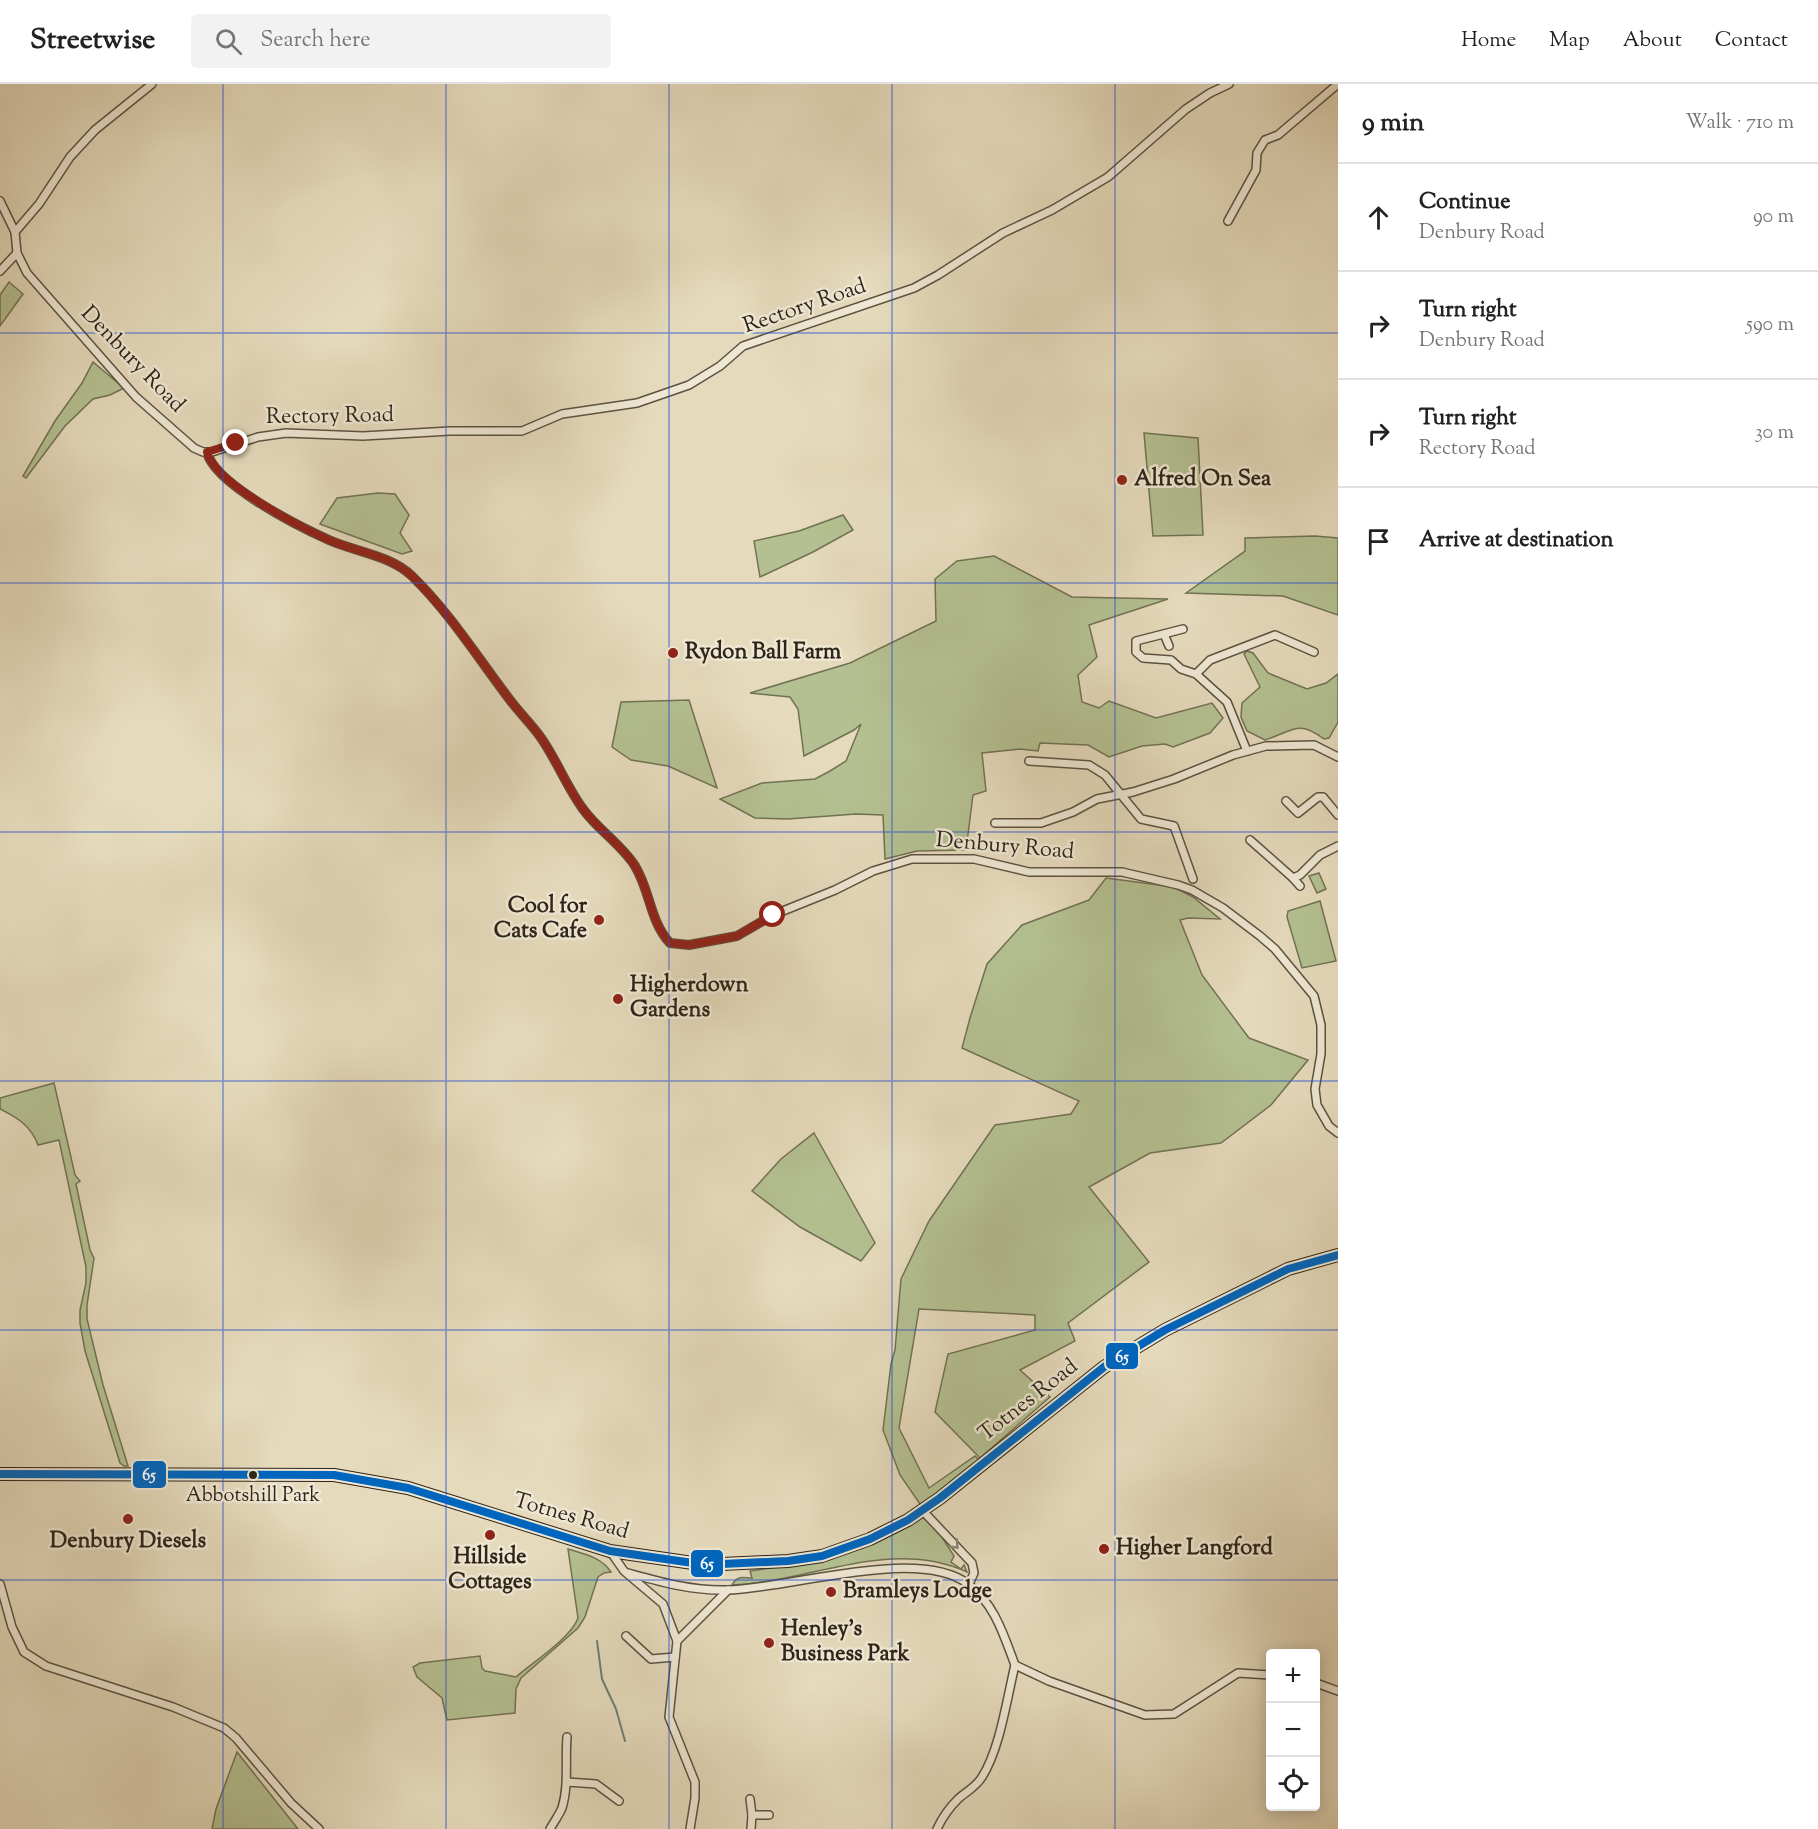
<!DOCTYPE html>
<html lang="en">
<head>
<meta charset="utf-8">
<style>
	:root { --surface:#fff; --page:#f2f2f2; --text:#222; --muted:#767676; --line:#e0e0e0 }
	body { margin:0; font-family:"Sorts Mill Goudy",serif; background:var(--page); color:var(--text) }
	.controls { position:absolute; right:18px; bottom:18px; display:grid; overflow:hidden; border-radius:6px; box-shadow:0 3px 15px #0003 }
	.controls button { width:54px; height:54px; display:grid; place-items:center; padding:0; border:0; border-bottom:2px solid var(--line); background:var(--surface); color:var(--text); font:30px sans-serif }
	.stop { position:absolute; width:18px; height:18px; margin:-14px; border:4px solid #8f2418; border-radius:50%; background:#fff }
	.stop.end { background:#8f2418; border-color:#fff; box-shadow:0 2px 6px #0008 }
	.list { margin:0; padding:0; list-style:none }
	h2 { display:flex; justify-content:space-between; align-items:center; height:78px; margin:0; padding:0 24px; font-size:26px }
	h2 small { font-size:20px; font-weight:400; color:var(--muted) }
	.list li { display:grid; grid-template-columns:39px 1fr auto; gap:18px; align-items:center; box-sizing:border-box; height:108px; padding:0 24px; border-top:2px solid var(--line) }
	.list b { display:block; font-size:22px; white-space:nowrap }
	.list p { margin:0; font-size:20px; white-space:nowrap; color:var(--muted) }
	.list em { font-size:20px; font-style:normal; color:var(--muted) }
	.icon { flex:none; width:33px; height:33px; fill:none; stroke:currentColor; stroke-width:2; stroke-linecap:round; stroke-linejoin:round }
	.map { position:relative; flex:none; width:1338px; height:1745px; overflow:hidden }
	header { display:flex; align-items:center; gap:36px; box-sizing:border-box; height:84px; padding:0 30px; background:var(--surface); border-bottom:2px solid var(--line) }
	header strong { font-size:28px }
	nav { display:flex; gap:33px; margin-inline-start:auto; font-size:21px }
	.search { width:420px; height:54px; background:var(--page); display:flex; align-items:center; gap:15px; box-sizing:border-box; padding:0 21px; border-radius:6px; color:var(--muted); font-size:22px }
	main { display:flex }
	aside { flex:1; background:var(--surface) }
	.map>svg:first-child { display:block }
	.green { fill:#b4c091; stroke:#717254; stroke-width:1.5 }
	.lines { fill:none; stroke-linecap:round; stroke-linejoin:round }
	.stream { stroke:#6c7e76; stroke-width:2 }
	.minor-casing { stroke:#5c5241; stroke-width:10 }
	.primary-casing { stroke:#2e2418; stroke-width:14 }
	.minor { stroke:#eee7d3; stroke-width:7 }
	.primary { stroke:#e2bd7e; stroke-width:10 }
	.bus-1-casing { stroke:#eee7d3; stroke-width:12 }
	.bus-1 { stroke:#0065bd; stroke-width:8 }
	.oneway { stroke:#8e8676 }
	.route { stroke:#8f2418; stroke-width:8 }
	.grid { fill:none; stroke:#1d4ed8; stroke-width:1.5; stroke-opacity:0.55 }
	.poi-dot { fill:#8f2418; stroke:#eee7d3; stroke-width:2 }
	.bus-dot { fill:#2e2418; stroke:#eee7d3; stroke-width:2 }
	.labels { text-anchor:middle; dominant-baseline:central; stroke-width:5; stroke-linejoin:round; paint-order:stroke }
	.bus-label { font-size:20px; fill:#2e2418; stroke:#eee7d3 }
	.street-label { font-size:22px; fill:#2e2418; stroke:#eee7d3 }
	.poi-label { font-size:22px; font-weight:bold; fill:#2e2418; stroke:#eee7d3; text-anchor:start }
	.line-badge { stroke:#eee7d3; stroke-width:2 }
	.badge-label { font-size:16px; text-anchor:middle; font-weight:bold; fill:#fff }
</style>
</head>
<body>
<header>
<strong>Streetwise</strong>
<div class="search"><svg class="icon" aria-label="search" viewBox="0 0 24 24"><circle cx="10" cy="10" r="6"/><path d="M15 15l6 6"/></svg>Search here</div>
<nav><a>Home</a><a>Map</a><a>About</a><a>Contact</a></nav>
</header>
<main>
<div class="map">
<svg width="1338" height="1745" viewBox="0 0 1338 1745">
	<rect width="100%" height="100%" fill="#e5dabc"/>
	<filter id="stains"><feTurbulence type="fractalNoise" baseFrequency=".00333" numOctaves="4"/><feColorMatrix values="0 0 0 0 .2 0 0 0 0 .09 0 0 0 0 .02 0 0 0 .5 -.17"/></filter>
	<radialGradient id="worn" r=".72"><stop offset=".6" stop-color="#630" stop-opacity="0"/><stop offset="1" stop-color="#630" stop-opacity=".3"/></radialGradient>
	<g class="green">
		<path d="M9,198L23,210L0,242V211Z"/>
		<path d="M93,278L124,304L110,311L93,315L65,342L26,394L23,392L55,337L82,299Z"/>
		<path d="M1144,349L1198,354L1203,451L1153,452Z"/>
		<path d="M378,409L395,410L409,431L400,449L412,467L402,470L320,440L337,414Z"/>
		<path d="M843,431L853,446L813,468L760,493L754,457L799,447Z"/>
		<path d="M1315,452L1338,454V531L1283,512L1186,509L1245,467V454Z"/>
		<path d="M994,472L1072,513L1168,515L1089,541L1097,573L1078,591L1082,618L1099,624L1109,617L1156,634L1212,619L1223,634L1210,649L1173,663L1165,660L1142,662L1109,673L1088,661L1040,659L1038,667L1020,665L982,669L986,707L973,711L966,766L917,767L885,775L883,731L856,730L788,735L755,734L720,715L762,699L815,695L830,687L846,677L861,640L854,646L804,672L798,625L790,613L750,609L850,579L936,537L935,495L957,477Z"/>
		<path d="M1247,567L1253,569L1268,589L1307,605L1326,599L1338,590V638L1329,654L1324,655C1298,635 1293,647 1265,656L1247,647L1241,633L1242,619L1260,603L1244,570Z"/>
		<path d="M689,616L717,704L668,682L631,676L612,663L621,618Z"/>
		<path d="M1319,789L1326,805L1317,809L1309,792Z"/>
		<path d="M1106,794L1174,803L1193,813L1220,835L1188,834L1180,836L1202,891L1249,954L1308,976L1271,1021L1221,1059L1150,1069L1089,1103L1149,1178L1068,1239L1075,1257L1020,1286L1050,1313L980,1374L935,1328L948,1270L1035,1246V1231L919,1225L899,1344L929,1404L975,1372L979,1376L978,1380L922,1423L900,1391L883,1346L891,1280L895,1266L901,1195L929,1137L995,1041L1071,1030L1079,1017L962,964L970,934L987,880L1022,841L1089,816Z"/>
		<path d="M1320,817L1336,877L1302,884L1287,833L1288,827Z"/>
		<path d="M54,999L75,1091L80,1097L76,1100L90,1166L94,1174L87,1221V1235L103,1301L128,1382H124L120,1379L85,1267L80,1239V1226L86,1199V1183L59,1056L38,1061C31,1042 18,1034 0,1025V1014Z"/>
		<path d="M814,1049L875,1159L861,1177L800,1143L752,1107L781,1075Z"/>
		<path d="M923,1431L938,1447L954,1472L951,1478L961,1485L964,1481L967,1488C891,1453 810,1498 732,1501C737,1492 743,1493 752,1494L750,1487L793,1481L862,1461L887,1453Z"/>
		<path d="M568,1465C584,1470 601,1473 611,1488L604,1489L598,1493L585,1533L578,1544L521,1594L516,1605L515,1629L447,1636L442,1614L417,1593L413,1583L420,1579L480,1572L482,1584L485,1587L516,1593C533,1578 571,1554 578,1534Z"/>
		<path d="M237,1668L298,1745H212L216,1725Z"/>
	</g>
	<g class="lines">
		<path class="stream" d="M597,1557L602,1595L616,1625L625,1657"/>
		<defs>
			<g id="minor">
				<path d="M0,117L15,148L17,169L27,189L136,313L194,364L203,368H212L258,353L286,349L363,352L450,347H522L562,330L637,319L689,301L720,282L743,262L914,204L938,191L1003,149L1052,126L1108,93L1186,25L1210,9L1229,0"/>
				<path d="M1228,137L1256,86L1257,69L1265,56L1278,51L1338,0"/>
				<path d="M15,148L39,120L70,73L95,46L152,0"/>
				<path d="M0,187L17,169"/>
				<path d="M207,368C214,400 300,443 329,456C356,468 390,471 412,492C450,529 478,574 510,616C519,628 530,639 539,651C556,674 566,702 583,725C598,746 621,760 635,782C650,806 650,838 670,859L689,861L737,852L773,831L835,806L873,787L912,775H974L1029,788H1122L1178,801L1192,806L1223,824L1260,852L1275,865L1314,912L1321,941V970L1315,1005L1317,1021L1329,1042L1338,1049"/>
				<path d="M1183,545L1136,557V568L1143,574L1171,576L1181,585L1196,590L1227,618L1247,667"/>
				<path d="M1164,550L1169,562"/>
				<path d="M1196,590L1210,576L1275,551L1314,568"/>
				<path d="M1029,677L1089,681L1105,691L1141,735L1174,742L1193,795"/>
				<path d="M1286,717L1298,729L1318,713H1323L1338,731"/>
				<path d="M995,739H1041L1073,728L1097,715L1133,708L1174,695L1233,671L1266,662L1314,661L1338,673"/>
				<path d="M1250,756L1293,794"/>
				<path d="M1300,802L1293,794L1300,791L1320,771L1338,762"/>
				<path d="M922,1426L972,1479L974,1489L969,1500"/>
				<path d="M610,1467L624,1487L663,1520L677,1557L669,1633L695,1698V1714L690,1745"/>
				<path d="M628,1489C661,1498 692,1507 727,1506C789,1505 918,1462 968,1500C995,1520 1004,1552 1015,1581L1049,1597L1145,1631L1174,1630L1238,1589L1270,1591"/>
				<path d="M0,1500L12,1543L24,1568L46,1582L173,1623L224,1644L236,1654L291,1719L319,1745"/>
				<path d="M626,1552L651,1575L675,1573"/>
				<path d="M677,1557L728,1506"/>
				<path d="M1316,1599L1338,1607"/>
				<path d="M567,1698L596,1700L619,1717"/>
				<path d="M750,1715L752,1731L751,1745"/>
				<path d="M752,1731H769"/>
				<path d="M550,1745C554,1738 559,1731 562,1724C569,1701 565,1677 567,1653"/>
				<path d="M937,1745C942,1734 950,1723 958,1715C967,1707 976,1703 982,1693C1000,1665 1007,1614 1015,1581"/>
			</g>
			<path id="primary" d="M0,1390L334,1391L408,1404L610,1467L693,1479L722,1480L788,1477L822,1472L870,1455L908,1436L940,1414L1104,1283L1165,1246L1288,1185L1338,1171"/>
		</defs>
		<use href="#minor" class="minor-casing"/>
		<use href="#primary" class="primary-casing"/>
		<use href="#minor" class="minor"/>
		<use href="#primary" class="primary"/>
		<defs>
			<path id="bus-1" d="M0,1390L334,1391L408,1404L610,1467L693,1479L722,1480L788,1477L822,1472L870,1455L908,1436L940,1414L1104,1283L1165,1246L1288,1185L1338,1171"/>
		</defs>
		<use href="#bus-1" class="bus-1-casing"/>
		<use href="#bus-1" class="bus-1"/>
	</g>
	<defs><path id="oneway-chevron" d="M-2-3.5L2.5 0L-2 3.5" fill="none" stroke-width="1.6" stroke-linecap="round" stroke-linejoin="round" transform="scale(1.5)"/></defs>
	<use class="oneway" href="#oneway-chevron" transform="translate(955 1461) rotate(47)"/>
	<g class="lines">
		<path class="route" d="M236,359L207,368C214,399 300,443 329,456C356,468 390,471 412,492C450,529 478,574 510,616C519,628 530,639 539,651C556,674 566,702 583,725C598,746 621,760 635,782C650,806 650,838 670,859L689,861L737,852L773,831"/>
	</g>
	<path class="grid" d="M223,0V1745M446,0V1745M669,0V1745M892,0V1745M1115,0V1745M0,249H1338M0,499H1338M0,748H1338M0,997H1338M0,1246H1338M0,1496H1338"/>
	<g class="poi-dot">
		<circle cx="1122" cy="396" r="6"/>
		<circle cx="673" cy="569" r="6"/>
		<circle cx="599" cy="836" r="6"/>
		<circle cx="618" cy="915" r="6"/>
		<circle cx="128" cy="1435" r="6"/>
		<circle cx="490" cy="1451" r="6"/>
		<circle cx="1104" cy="1465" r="6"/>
		<circle cx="831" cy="1508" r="6"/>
		<circle cx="769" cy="1559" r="6"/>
	</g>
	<circle class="bus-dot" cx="253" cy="1391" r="5"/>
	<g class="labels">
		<g class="bus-label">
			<text x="253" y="1412">Abbotshill Park</text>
		</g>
		<g class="street-label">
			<text transform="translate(805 223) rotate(-19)">Rectory Road</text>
			<text transform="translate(132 276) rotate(46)">Denbury Road</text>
			<text transform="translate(330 333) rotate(-1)">Rectory Road</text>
			<text transform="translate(1005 763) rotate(5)">Denbury Road</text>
			<text transform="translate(1029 1317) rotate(-38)">Totnes Road</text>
			<text transform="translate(571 1433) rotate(16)">Totnes Road</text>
		</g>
		<g class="poi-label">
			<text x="1134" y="396">Alfred On Sea</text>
			<text x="685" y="569">Rydon Ball Farm</text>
			<text x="587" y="823" text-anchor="end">Cool for<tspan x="587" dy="25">Cats Cafe</tspan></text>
			<text x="630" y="902">Higherdown<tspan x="630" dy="25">Gardens</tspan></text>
			<text x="128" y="1458" text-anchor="middle">Denbury Diesels</text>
			<text x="1116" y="1465">Higher Langford</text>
			<text x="490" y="1474" text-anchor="middle">Hillside<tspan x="490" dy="25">Cottages</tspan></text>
			<text x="843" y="1508">Bramleys Lodge</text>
			<text x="781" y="1546">Henley's<tspan x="781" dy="25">Business Park</tspan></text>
		</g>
	</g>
	<g class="line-badge">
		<rect x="1105" y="1258" width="34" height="28" rx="6" fill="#0065bd"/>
		<rect x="132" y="1376" width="35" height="29" rx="6" fill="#0065bd"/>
		<rect x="690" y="1465" width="34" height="29" rx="6" fill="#0065bd"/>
	</g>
	<g class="badge-label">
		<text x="1122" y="1278">65</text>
		<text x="149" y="1396">65</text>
		<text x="707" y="1485">65</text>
	</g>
	<rect width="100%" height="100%" filter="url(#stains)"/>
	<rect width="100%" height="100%" fill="url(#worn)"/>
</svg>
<div class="controls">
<button>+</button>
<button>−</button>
<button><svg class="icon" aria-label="locate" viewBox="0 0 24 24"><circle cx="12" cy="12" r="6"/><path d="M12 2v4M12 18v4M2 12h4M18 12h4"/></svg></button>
</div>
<div class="stop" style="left:773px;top:831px"></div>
<div class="stop end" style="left:236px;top:359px"></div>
</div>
<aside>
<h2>9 min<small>Walk · 710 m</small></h2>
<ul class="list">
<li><svg class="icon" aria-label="ahead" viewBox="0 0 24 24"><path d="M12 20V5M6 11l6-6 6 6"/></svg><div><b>Continue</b><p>Denbury Road</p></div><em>90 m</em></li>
<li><svg class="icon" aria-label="right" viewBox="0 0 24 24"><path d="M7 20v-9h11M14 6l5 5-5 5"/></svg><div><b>Turn right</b><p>Denbury Road</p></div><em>590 m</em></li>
<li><svg class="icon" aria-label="right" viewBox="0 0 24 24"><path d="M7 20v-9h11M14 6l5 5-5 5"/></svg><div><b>Turn right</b><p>Rectory Road</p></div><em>30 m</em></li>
<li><svg class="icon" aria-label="arrive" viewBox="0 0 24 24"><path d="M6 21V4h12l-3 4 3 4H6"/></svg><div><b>Arrive at destination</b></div></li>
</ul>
</aside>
</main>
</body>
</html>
